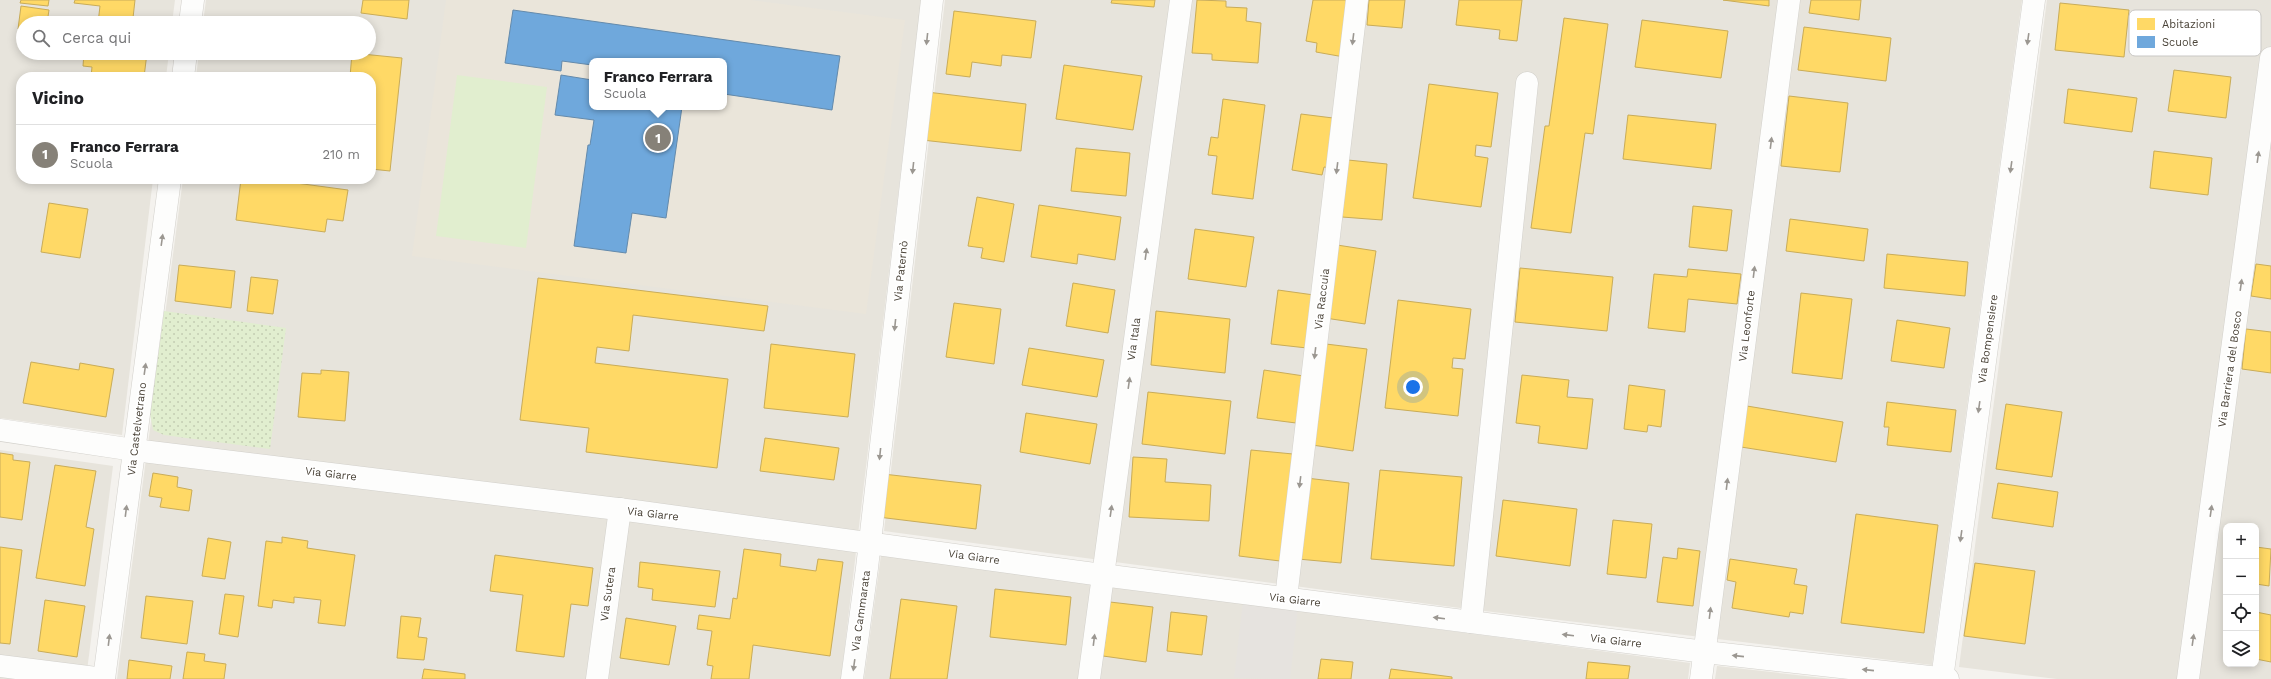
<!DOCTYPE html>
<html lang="it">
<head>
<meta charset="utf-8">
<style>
	:root { --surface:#fff; --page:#f2f2f2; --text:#202124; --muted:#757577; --line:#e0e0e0; --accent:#868178 }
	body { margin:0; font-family:"Work Sans",sans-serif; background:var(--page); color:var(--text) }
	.controls { position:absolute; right:12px; bottom:12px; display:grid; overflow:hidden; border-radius:8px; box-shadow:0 2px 10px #0003 }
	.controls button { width:36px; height:36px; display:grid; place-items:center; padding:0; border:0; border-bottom:1px solid var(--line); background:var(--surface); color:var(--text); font:20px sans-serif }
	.you { position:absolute; left:1413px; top:387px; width:14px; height:14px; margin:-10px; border:3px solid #fff; border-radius:50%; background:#1a73e8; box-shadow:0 0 0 6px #1a73e833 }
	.badge { display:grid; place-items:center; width:26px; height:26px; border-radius:50%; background:var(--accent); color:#fff; font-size:13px; font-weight:700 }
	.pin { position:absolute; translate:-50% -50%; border:2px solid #fff; box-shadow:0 1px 4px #0006 }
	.popup { position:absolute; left:589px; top:58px; width:138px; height:52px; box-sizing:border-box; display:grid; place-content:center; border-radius:8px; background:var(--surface); filter:drop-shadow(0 1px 3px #0005); font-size:13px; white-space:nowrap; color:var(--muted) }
	.popup b { font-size:15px; color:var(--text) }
	.popup::after { content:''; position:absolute; left:50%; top:100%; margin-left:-8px; border:8px solid transparent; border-top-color:var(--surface) }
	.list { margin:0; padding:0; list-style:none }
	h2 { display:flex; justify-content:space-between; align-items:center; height:52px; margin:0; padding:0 16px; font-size:17px }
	h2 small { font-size:13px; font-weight:400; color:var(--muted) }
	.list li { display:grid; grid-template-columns:26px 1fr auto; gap:12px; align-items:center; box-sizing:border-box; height:60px; padding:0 16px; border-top:1px solid var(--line) }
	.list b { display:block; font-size:15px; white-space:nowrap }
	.list p { margin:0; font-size:13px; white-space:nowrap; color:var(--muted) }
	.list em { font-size:13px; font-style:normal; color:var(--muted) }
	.icon { flex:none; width:22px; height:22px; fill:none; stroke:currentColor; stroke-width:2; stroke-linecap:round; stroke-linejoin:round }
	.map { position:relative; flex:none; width:2271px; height:679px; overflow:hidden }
	.search { position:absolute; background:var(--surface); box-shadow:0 2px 10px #0003; left:16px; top:16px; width:360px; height:44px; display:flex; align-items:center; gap:10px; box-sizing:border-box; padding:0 14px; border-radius:22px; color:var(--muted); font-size:15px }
	.panel { position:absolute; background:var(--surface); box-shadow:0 2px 10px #0003; left:16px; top:72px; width:360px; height:112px; border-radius:16px }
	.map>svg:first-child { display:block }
	.residential { fill:#e7e4dc; fill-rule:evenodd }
	.education { fill:#eae5da; fill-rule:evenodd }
	.grass { fill:url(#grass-dots) }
	.garden { fill:#e1eecf }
	.parking { fill:#e6e3df }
	.homes { fill:#ffd966; stroke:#c9ac58 }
	.schools { fill:#6fa8dc; stroke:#648aab }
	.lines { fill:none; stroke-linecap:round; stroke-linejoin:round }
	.minor-casing { stroke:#d2d0cb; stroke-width:23 }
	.minor { stroke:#fdfdfc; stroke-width:22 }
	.oneway { fill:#9b9791 }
	.labels { text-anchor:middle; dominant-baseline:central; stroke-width:4; stroke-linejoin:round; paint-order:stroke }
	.street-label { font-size:11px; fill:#4b4439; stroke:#fff }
	.key { fill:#fff; stroke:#c9c7c4; stroke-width:1 }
	.key-label { font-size:11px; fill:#4b4439 }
</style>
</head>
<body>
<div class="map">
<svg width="2271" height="679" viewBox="0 0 2271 679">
	<defs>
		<pattern id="grass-dots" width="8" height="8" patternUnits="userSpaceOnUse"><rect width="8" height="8" fill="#e1eecf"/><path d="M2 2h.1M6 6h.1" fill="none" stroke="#c3cdb2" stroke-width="1.8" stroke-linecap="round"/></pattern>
	</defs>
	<rect width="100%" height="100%" fill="#f4f2ee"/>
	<g class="residential">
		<path d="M0,0H175L172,23H23V53H169L166,77H21V179H153L122,435L0,418Z"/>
		<path d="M206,0H921L841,679H117L183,179H371V77H196L199,53H369V23H203ZM592,61H724V107H592Z"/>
		<path d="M945,0H2022L1932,665L1444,606L884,531Z"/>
		<path d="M2047,0H2271V679H2057L1959,667ZM2226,526H2256V664H2226Z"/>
		<path d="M0,450L113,466L86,679H0Z"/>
		<path d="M881,555L1690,663L1688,679H864Z"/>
		<path d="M1717,666L1832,679H1715Z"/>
	</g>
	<path class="education" d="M446,0H750L905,20L866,314L412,256ZM592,61H724V107H592Z"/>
	<path class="grass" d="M164,311L286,328L270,449L164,435L153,430L150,414Z"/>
	<path class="garden" d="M457,75L547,87L526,248L436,236Z"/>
	<path class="parking" d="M1243,601L1298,607L1290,679L1234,678Z"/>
	<g class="homes">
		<path d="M21,0H49L48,6L20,3Z"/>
		<path d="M75,0H135L133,18H139V23H98L100,6L74,3Z"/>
		<path d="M363,0H409L407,19L361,13Z"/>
		<path d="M1112,0H1155L1154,7L1111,3Z"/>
		<path d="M1197,0L1226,1V7L1247,8L1246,21L1261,23L1258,63L1212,60V54L1192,53Z"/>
		<path d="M1313,0H1350L1344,57L1316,52L1317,43L1306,41Z"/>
		<path d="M1369,0H1405L1402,28L1367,25Z"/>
		<path d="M1459,0H1522L1517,41L1499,39L1500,30L1456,25Z"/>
		<path d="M1723,0H1769V6Z"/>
		<path d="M1811,0H1861L1859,20L1809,13Z"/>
		<path d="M2060,3L2129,10L2124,57L2055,50Z"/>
		<path d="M21,6L49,10L47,23H23V30L18,29Z"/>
		<path d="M954,11L1036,21L1031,58L1002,55L1001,66L972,62L970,77L946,74Z"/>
		<path d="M1564,18L1608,24L1593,134L1585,133L1571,233L1531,228L1545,126H1549Z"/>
		<path d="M1642,20L1728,31L1721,78L1635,67Z"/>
		<path d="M1804,27L1891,38L1886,81L1798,70Z"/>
		<path d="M84,53H147L144,77H91L92,67L83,66Z"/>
		<path d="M352,53L402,58L390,171L371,169V77H350Z"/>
		<path d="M1064,65L1142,76L1133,130L1056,119Z"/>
		<path d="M2174,70L2231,77L2226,118L2168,111Z"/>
		<path d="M1429,84L1498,93L1491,147L1476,145L1475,156L1488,158L1481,207L1413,198Z"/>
		<path d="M2068,89L2137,98L2132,132L2064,123Z"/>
		<path d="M927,92L1026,104L1021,151L922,140Z"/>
		<path d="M1789,96L1848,103L1840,172L1781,166Z"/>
		<path d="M1223,99L1265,105L1253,199L1212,194L1217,156L1208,155L1211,137L1218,138Z"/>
		<path d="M1301,114L1333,118L1331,168L1324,167L1322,175L1292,170Z"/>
		<path d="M1628,115L1716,124L1711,169L1623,159Z"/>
		<path d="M1076,148L1130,153L1126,196L1071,191Z"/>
		<path d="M2154,151L2212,158L2208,195L2150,188Z"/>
		<path d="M1348,160L1387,164L1382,220L1342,217Z"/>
		<path d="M241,179H266L348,190L343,221L327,219L325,232L236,220Z"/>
		<path d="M977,197L1014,204L1004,262L981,258L983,248L968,246Z"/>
		<path d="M49,203L88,209L80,258L41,252Z"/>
		<path d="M1039,205L1121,217L1115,260L1078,254L1077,264L1031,257Z"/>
		<path d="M1693,206L1732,210L1727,251L1689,247Z"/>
		<path d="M1790,219L1868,229L1864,261L1786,251Z"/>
		<path d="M1195,229L1254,237L1246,287L1188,279Z"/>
		<path d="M1337,245L1376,251L1365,324L1325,318Z"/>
		<path d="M1887,254L1968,262L1965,296L1884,288Z"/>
		<path d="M2256,264L2271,266V299L2251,296Z"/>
		<path d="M179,265L235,271L231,308L175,301Z"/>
		<path d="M1520,268L1613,277L1607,331L1515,322Z"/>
		<path d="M1688,269L1741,274L1737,304L1688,299L1685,332L1648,328L1654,274L1687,277Z"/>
		<path d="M251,277L278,280L273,314L247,311Z"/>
		<path d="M538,278L768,306L764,331L633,315L629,351L597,347L595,363L728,379L717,468L586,452L589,428L520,420Z"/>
		<path d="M1073,283L1115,290L1108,333L1066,326Z"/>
		<path d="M1278,290L1314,295L1307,348L1271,344Z"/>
		<path d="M1801,293L1852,299L1842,379L1792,373Z"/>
		<path d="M1398,300L1471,309L1465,359L1453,358L1452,368L1463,369L1458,416L1385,408Z"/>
		<path d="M954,303L1001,309L994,364L946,357Z"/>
		<path d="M1156,311L1230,319L1225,373L1151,365Z"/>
		<path d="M1897,320L1950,328L1944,368L1891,361Z"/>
		<path d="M2246,329L2271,332V373L2242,369Z"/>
		<path d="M771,344L855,354L848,417L764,408Z"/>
		<path d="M1326,344L1367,349L1353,451L1312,445Z"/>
		<path d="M1029,348L1104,360L1097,397L1022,385Z"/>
		<path d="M31,362L79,370L80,363L114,369L106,417L23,403Z"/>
		<path d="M321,370L349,372L345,421L298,417L302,373L321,374Z"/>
		<path d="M1264,370L1304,376L1296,423L1257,418Z"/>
		<path d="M1522,375L1569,380L1567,397L1593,399L1587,449L1538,443L1540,426L1516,423Z"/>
		<path d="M1629,385L1665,390L1661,427L1648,425L1647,432L1624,429Z"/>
		<path d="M1148,392L1231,401L1225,454L1142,444Z"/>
		<path d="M1887,402L1956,410L1951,452L1887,445L1889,427H1884Z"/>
		<path d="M2006,404L2062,412L2052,477L1996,469Z"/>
		<path d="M1747,406L1843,422L1836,462L1741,447Z"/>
		<path d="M1026,413L1097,424L1090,464L1020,452Z"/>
		<path d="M765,438L839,448L834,480L760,471Z"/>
		<path d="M1251,450L1293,454L1280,561L1239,556Z"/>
		<path d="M0,453L13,455V460L30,462L22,520L0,517Z"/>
		<path d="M1133,457L1167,459L1165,482L1211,485L1209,521L1129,517Z"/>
		<path d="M55,465L96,471L86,527L94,529L85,586L36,578Z"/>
		<path d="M1380,470L1462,477L1454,566L1371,559Z"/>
		<path d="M153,473L178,477L177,487L192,490L189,511L160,507L162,498L149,496Z"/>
		<path d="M883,474L981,485L976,529L878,517Z"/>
		<path d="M1306,478L1349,483L1341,563L1298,559Z"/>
		<path d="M1998,483L2058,492L2053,527L1992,518Z"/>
		<path d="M1503,500L1577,509L1570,566L1496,556Z"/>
		<path d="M1856,514L1938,525L1924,633L1841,623Z"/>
		<path d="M1613,520L1652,524L1646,578L1607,574Z"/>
		<path d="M282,537L308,541L307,548L355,555L345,626L318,623L321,600L294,597V603L273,600L272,608L258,606L266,541L282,543Z"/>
		<path d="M208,538L231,542L225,579L202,576Z"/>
		<path d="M0,547L22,550L10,644L0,643Z"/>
		<path d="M2256,547L2271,549L2269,586L2256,584Z"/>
		<path d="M1678,548L1700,551L1693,606L1657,602L1663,557L1677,559Z"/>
		<path d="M744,549L781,554L780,566L816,571L818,559L843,562L830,656L753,645L749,679H711L713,666L707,665L712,631L697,629L699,615L730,619L733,598L737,599Z"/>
		<path d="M495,555L593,568L588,606L571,604L564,657L516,651L523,595L490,591Z"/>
		<path d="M1730,559L1797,569L1794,584L1807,586L1803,614L1790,612L1789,617L1732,608L1736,582L1727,580Z"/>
		<path d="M640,562L720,571L715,607L652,600L653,589L638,587Z"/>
		<path d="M1975,563L2035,571L2025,644L1964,636Z"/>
		<path d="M995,589L1071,597L1066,645L990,637Z"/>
		<path d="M225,594L244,596L238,637L219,634Z"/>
		<path d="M146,596L193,601L187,644L141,638Z"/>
		<path d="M901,599L957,606L947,679H890Z"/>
		<path d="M45,600L85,606L77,657L38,651Z"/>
		<path d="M1110,602L1153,607L1146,662L1103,656Z"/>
		<path d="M1171,612L1207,616L1202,655L1167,651Z"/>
		<path d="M2256,612L2271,615V662L2256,659Z"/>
		<path d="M401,616L421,618L418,637L427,638L424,660L397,658Z"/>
		<path d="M626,618L676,626L669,665L620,658Z"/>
		<path d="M187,652L205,654L204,661L226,664L224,679H183Z"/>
		<path d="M1321,659L1353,662L1351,679H1318Z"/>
		<path d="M129,660L172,666L170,679H127Z"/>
		<path d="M1588,662L1630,666L1628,679H1586Z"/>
		<path d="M424,669L465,674V679H422Z"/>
		<path d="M1391,669L1452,677V679H1389Z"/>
	</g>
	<g class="schools">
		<path d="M513,10L840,56L832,110L724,94V61H592V65L562,61L561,71L505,63Z"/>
		<path d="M561,75L592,80V107H682L666,218L632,213L626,253L574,246L588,145H590L594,120L555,115Z"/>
	</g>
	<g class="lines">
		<defs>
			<g id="minor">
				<path d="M190,23L193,0"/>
				<path d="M183,77L186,53"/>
				<path d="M0,430L134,450L634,511L1102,575L1471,622L1705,652L1948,679"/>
				<path d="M1286,598L1357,0"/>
				<path d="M1471,622L1527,83"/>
				<path d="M0,666L104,679"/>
				<path d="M104,679L170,179"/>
				<path d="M597,679L620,509"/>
				<path d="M852,679L867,568L932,0"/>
				<path d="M1089,679L1181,0"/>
				<path d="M1701,679L1789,0"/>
				<path d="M1942,679L2034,0"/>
				<path d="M2188,679L2271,58"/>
			</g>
		</defs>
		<use href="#minor" class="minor-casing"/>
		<use href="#minor" class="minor"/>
	</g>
	<defs><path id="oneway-solid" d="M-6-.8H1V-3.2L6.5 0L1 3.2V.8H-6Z"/></defs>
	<g class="oneway">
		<use href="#oneway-solid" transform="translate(927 39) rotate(96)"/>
		<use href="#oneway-solid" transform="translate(1353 39) rotate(97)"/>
		<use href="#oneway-solid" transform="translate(2028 39) rotate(98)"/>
		<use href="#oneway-solid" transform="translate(1771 143) rotate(-83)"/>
		<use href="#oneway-solid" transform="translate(2258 157) rotate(-82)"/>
		<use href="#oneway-solid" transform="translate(2011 167) rotate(98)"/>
		<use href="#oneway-solid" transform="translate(913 168) rotate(96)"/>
		<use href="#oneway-solid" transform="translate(1337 168) rotate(97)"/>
		<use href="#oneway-solid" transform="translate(162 240) rotate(-82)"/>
		<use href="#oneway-solid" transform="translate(1146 254) rotate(-82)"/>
		<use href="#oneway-solid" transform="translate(1754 272) rotate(-83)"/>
		<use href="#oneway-solid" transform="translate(2241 285) rotate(-82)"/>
		<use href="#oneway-solid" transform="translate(895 325) rotate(96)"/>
		<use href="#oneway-solid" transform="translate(1315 353) rotate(97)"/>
		<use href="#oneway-solid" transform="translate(145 369) rotate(-82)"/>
		<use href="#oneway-solid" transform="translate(1129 383) rotate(-82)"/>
		<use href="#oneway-solid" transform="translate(1979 407) rotate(98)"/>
		<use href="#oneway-solid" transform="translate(880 454) rotate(96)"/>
		<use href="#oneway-solid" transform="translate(1300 482) rotate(97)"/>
		<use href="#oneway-solid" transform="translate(1727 484) rotate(-83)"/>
		<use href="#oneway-solid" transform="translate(126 511) rotate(-83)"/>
		<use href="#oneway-solid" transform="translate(1111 511) rotate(-82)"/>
		<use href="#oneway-solid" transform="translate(2211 511) rotate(-82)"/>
		<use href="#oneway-solid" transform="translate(1961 536) rotate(98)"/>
		<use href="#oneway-solid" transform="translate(1710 613) rotate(-83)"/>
		<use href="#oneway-solid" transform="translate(1439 618) rotate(-173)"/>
		<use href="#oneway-solid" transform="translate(1568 635) rotate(-173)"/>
		<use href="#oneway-solid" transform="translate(109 640) rotate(-83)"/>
		<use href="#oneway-solid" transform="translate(1094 640) rotate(-83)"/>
		<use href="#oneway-solid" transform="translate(2193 640) rotate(-82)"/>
		<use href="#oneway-solid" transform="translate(1738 656) rotate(-174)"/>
		<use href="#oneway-solid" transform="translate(854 665) rotate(98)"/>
		<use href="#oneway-solid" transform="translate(1868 670) rotate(-174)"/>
	</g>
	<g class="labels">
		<g class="street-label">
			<text transform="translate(901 271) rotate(-84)">Via Paternò</text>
			<text transform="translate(1322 299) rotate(-83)">Via Raccuia</text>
			<text transform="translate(1747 326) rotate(-83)">Via Leonforte</text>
			<text transform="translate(1134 339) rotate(-82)">Via Itala</text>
			<text transform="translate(1988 339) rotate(-82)">Via Bompensiere</text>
			<text transform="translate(2230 369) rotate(-82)">Via Barriera del Bosco</text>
			<text transform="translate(137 429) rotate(-83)">Via Castelvetrano</text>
			<text transform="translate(331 474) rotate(7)">Via Giarre</text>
			<text transform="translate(653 514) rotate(7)">Via Giarre</text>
			<text transform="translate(974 557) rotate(8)">Via Giarre</text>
			<text transform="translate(608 594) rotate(-82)">Via Sutera</text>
			<text transform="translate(1295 600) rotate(7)">Via Giarre</text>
			<text transform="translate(861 611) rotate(-82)">Via Cammarata</text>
			<text transform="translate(1616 641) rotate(7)">Via Giarre</text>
		</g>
	</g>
	<rect x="2129" y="10" width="132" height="46" rx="6" class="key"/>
	<rect x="2137" y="18" width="18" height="12" fill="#ffd966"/>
	<rect x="2137" y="36" width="18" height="12" fill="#6fa8dc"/>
	<g class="key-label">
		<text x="2162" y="28">Abitazioni</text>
		<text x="2162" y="46">Scuole</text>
	</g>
</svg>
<div class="controls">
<button>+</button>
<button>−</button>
<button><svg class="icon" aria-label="locate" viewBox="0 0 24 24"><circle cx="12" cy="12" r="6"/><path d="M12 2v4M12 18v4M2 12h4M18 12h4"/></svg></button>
<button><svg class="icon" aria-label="layers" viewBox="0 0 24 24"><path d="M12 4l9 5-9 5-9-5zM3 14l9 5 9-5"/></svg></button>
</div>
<div class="you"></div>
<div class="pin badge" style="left:658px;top:138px">1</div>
<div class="popup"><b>Franco Ferrara</b>Scuola</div>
<div class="search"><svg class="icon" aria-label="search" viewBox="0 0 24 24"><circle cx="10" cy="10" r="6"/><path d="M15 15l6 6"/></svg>Cerca qui</div>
<section class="panel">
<h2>Vicino<small></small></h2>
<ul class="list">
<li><span class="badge">1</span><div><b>Franco Ferrara</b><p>Scuola</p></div><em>210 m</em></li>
</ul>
</section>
</div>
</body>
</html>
